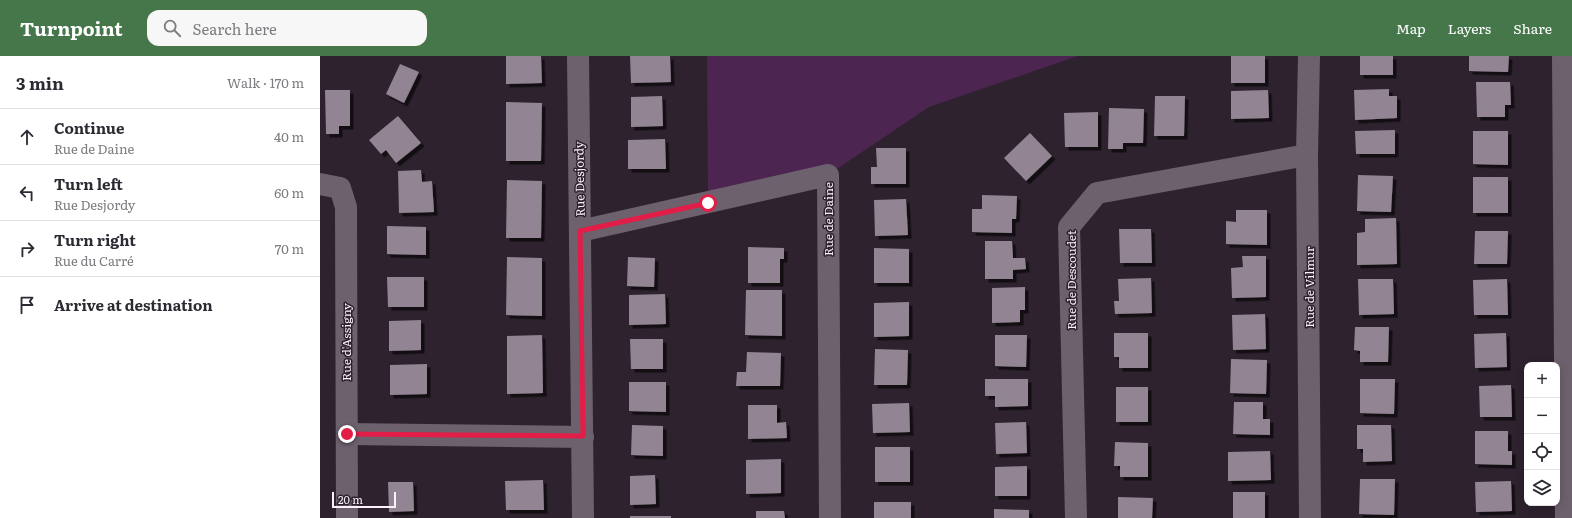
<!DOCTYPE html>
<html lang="en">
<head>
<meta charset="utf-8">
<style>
	:root { --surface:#fff; --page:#f7f7f7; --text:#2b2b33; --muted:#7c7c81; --line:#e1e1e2; --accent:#45774a }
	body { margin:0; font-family:Literata,serif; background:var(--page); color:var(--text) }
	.controls { position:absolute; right:12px; bottom:12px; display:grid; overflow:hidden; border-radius:8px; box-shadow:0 2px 10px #0003 }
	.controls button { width:36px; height:36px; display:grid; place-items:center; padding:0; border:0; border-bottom:1px solid var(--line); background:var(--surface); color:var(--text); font:20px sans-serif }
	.scale { position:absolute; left:12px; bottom:10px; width:64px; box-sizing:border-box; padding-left:4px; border:2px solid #faf2fa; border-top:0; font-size:11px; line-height:14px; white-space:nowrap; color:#faf2fa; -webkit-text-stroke:3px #2d222e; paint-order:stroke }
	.stop { position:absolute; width:12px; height:12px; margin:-9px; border:3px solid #e11d48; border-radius:50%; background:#fff }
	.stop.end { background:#e11d48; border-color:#fff; box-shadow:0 1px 4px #0008 }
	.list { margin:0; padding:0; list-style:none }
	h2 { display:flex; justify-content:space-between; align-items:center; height:52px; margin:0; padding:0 16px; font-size:17px }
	h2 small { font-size:13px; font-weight:400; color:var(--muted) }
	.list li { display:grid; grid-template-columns:26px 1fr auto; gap:12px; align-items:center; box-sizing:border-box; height:56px; padding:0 16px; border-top:1px solid var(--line) }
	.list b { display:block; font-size:15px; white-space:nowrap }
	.list p { margin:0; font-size:13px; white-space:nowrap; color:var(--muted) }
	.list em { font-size:13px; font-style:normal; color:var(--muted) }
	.icon { flex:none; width:22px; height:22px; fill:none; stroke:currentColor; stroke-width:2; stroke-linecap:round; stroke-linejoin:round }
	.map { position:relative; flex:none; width:1252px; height:462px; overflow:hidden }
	header { display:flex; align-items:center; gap:24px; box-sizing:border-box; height:56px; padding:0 20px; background:var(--accent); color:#fff }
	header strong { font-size:19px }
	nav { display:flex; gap:22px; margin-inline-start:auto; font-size:14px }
	.search { width:280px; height:36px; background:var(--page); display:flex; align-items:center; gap:10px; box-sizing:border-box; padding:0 14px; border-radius:12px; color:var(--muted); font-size:15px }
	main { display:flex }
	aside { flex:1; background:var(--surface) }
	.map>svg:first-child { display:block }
	.green { fill:#4c2550 }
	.building { fill:#928493; filter:url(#shadow) }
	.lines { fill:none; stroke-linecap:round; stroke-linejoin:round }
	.minor { stroke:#6e616e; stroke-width:22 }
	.route { stroke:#e11d48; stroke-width:5 }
	.labels { text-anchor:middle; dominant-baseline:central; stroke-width:3; stroke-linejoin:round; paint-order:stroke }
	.street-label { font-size:12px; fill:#faf2fa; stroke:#2d222e }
</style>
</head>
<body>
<header>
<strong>Turnpoint</strong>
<div class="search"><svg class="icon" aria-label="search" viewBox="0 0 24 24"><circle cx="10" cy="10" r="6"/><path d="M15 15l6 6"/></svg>Search here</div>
<nav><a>Map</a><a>Layers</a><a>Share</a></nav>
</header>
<main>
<aside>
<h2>3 min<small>Walk · 170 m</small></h2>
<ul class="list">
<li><svg class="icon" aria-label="ahead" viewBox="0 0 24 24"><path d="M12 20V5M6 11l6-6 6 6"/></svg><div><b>Continue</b><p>Rue de Daine</p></div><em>40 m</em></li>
<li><svg class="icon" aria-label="left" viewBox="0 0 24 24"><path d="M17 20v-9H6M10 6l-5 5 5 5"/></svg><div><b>Turn left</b><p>Rue Desjordy</p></div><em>60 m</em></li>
<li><svg class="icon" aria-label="right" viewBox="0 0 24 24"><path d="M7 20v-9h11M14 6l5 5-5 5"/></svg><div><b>Turn right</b><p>Rue du Carré</p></div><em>70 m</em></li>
<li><svg class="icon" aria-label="arrive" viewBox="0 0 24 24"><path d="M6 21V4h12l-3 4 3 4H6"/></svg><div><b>Arrive at destination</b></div></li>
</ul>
</aside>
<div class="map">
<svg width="1252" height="462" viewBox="0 0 1252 462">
	<defs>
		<filter id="shadow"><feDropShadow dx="3.5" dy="3.5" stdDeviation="0" flood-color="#0009"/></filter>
	</defs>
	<rect width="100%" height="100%" fill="#2d222e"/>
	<path class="green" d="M387,0H758L609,51L508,119L388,147Z"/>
	<g class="building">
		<path d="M186,0H221L222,27L186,28Z"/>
		<path d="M310,0H350L351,26L311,27Z"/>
		<rect x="911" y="0" width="34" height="27"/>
		<rect x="1040" y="0" width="33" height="19"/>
		<path d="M1149,0H1189L1188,16L1149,15Z"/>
		<path d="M80,8L99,16L84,47L66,38Z"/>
		<path d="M1156,26H1190L1191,49H1185V61H1157Z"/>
		<path d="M1069,33V40H1077V62L1035,64L1034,34Z"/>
		<path d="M5,34H30V70H19V78H6Z"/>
		<path d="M948,34L949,62L911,63V35Z"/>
		<path d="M342,40L343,70L311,71V41Z"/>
		<path d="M835,40H865L864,80H834Z"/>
		<path d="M186,46L222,47L221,105H186Z"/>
		<path d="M789,52L824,53L823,87H803V93H788Z"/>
		<path d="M778,56V91H745L744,57Z"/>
		<path d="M78,60L101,87L76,107L66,94L61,98L49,84Z"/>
		<path d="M1075,74V98H1036L1035,75Z"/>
		<path d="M1153,75H1188V109L1153,108Z"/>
		<path d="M710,77L732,100L706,125L684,102Z"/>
		<path d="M345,83L346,113H308V84Z"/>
		<path d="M556,92H586V128H551V111H557Z"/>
		<path d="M101,114L102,126L112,125L114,156L79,157L78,115Z"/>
		<path d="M1038,119L1073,120L1071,156L1037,155Z"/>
		<rect x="1153" y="121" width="35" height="36"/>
		<path d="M187,124L222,125L221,182H186Z"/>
		<path d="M662,139L697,140L696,163H692V177L652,176V153H662Z"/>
		<path d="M586,143L588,179L555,180L554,144Z"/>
		<path d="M916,154H947V189L906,188V165L916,166Z"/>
		<path d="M1076,162L1077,208L1037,209V177L1045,176V163Z"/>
		<path d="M67,170L106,171V199L67,198Z"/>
		<path d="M799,173H831L832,207H800Z"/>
		<path d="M1155,175H1188L1187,208H1154Z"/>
		<path d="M665,185H692L693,202H705L706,213L693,214V223H665Z"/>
		<path d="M428,191L464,192V203H460V227H428Z"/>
		<path d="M554,192L589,193V227H554Z"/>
		<path d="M922,200H946V241L912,242L911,212L923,211Z"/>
		<path d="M187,201L222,202V260L186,259Z"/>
		<path d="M308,201L335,202L334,231L307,230Z"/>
		<path d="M67,221H104V251H68Z"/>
		<path d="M831,222L832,257L795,258L794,245H799L798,223Z"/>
		<path d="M1038,223H1073L1074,258L1039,259Z"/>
		<path d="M1187,223L1188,259H1154L1153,224Z"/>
		<path d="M705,231V254H700V266L672,267V232Z"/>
		<path d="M426,234H462V280L425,279Z"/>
		<path d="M345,238L346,268L309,269V239Z"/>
		<path d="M589,246V280L554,281V247Z"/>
		<path d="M945,258L946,293L913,294L912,259Z"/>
		<path d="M101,264V294L69,295V265Z"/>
		<path d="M1035,271H1069L1068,306H1040V295L1034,294Z"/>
		<path d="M794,277H828V312H799V301H794Z"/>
		<path d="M1186,277L1187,311L1155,312L1154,278Z"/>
		<path d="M222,279L223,337L187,338V280Z"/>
		<path d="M675,279H707L706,311L675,310Z"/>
		<path d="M310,283H343V313H311Z"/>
		<path d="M555,293L588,294L587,329H554Z"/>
		<path d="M427,296L461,297L460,330H416L417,316H426Z"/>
		<path d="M911,303L947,304L946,338L910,337Z"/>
		<path d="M107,308V338L70,339V309Z"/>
		<path d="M665,323H708V350L675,351V340H665Z"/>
		<path d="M1040,323H1075L1074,358L1040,357Z"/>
		<path d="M309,326H346V356L309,355Z"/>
		<path d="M1191,329L1192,361H1160L1159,330Z"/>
		<rect x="796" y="331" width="32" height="35"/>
		<path d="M914,346H943V363H950V379L913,378Z"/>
		<path d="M589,347L590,376L553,377L552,348Z"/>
		<path d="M428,349H457V367L466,366L467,382L428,383Z"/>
		<path d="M706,366L707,397L676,398L675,367Z"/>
		<path d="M312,369L343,370V400L311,399Z"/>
		<path d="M1037,369H1071L1072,405L1043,406V393H1037Z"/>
		<path d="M1155,375H1188V395H1192V409L1155,408Z"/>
		<path d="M795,386L828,387V421H800V410H794Z"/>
		<rect x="555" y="391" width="35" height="35"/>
		<path d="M950,395L951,424L908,425V396Z"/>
		<path d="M461,403V437L426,438V404Z"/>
		<path d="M707,410V440H675V411Z"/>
		<path d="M335,419L336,448L310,449V420Z"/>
		<path d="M1040,423H1075L1074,459L1039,458Z"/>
		<path d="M223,424L224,454H186L185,425Z"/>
		<path d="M1191,425L1192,455L1156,456L1155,426Z"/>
		<path d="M68,426H93L94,455L69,456Z"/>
		<rect x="913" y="436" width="32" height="26"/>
		<path d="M798,441L833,442L832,462H798Z"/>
		<rect x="554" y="446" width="37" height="16"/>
		<path d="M674,453L709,454V462H674Z"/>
		<path d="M436,455H464L465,462H436Z"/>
		<rect x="310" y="460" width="41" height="2"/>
	</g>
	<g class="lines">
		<g class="minor">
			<path d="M258,0L263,462"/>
			<path d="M989,0L987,99L990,462"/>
			<path d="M1243,0L1246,462"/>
			<path d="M0,128L20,132L26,151L27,462"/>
			<path d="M260,175L508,119L510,462"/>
			<path d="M27,378L263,381"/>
			<path d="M756,462L749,171L777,137L987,99"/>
		</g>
	</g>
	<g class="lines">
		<path class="route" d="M27,378L263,380L260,175L388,147"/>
	</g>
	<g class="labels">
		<g class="street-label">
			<text transform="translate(259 123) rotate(-91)">Rue Desjordy</text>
			<text transform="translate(508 163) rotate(-90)">Rue de Daine</text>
			<text transform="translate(751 224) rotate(-90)">Rue de Descoudet</text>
			<text transform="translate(989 231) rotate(-90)">Rue de Vilmur</text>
			<text transform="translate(26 286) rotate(-90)">Rue d'Assigny</text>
		</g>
	</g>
</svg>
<div class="controls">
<button>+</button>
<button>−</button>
<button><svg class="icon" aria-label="locate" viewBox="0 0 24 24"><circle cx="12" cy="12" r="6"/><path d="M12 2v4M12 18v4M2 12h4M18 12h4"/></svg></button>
<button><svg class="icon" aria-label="layers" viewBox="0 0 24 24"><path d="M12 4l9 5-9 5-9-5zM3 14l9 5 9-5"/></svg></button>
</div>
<div class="scale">20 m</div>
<div class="stop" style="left:388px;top:147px"></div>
<div class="stop end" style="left:27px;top:378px"></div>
</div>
</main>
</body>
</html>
